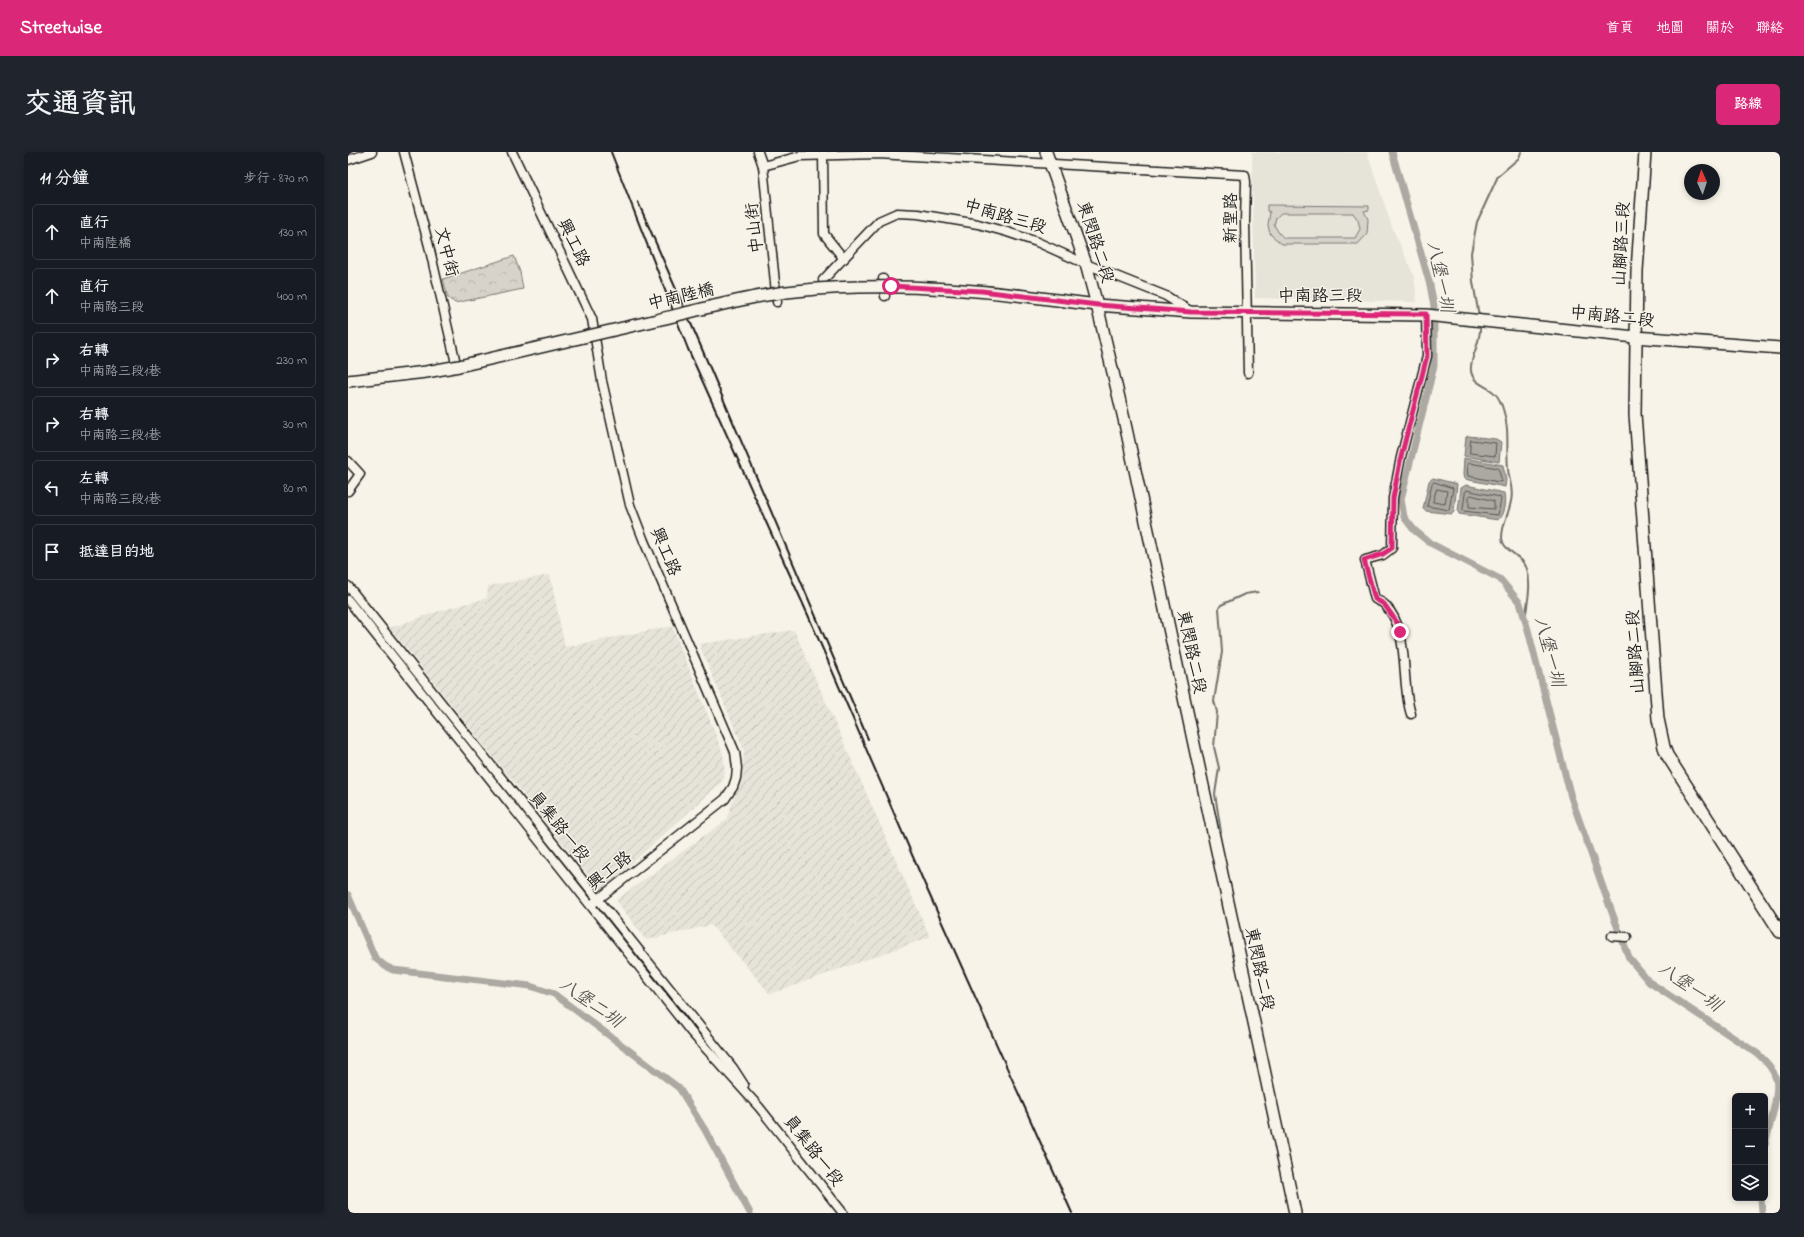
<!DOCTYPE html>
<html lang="zh-TW">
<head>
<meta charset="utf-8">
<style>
	:root { --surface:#171b24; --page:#20242c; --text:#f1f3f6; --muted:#9ea1a6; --line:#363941; --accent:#db2777 }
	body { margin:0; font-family:"Indie Flower","LXGW WenKai TC",sans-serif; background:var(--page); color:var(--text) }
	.controls { position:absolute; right:12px; bottom:12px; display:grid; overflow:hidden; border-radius:6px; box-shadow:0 2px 6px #0003 }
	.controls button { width:36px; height:36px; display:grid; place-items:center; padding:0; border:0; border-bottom:1px solid var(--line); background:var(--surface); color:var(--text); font:20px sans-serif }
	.compass { position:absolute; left:1336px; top:12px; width:36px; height:36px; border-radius:50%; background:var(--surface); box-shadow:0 2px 6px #0003; rotate:357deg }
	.stop { position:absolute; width:12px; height:12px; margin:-9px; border:3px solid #db2777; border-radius:50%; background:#fff }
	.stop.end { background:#db2777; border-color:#fff; box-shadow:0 1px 4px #0008 }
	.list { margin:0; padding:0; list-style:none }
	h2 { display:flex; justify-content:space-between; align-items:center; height:52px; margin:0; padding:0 16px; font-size:17px }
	h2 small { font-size:13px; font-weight:400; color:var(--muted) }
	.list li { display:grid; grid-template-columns:26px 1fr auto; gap:12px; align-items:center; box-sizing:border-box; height:56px; margin:0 8px 8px; padding:0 8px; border:1px solid var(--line); border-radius:6px }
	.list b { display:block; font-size:15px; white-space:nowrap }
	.list p { margin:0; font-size:13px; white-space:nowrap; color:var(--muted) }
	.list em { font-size:13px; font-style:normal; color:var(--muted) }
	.icon { flex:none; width:22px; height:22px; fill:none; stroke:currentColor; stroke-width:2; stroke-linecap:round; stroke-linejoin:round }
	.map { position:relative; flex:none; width:1432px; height:1061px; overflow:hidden; border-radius:6px }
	header { display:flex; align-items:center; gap:24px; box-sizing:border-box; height:56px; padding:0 20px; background:var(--accent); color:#fff }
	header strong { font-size:19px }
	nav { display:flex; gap:22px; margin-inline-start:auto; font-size:14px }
	.intro { display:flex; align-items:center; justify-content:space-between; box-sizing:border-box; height:96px; padding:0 24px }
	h1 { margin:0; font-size:28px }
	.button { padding:10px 18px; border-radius:6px; background:var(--accent); color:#fff; font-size:14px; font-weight:700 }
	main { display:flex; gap:24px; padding:0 24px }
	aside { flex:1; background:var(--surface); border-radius:6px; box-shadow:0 2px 6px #0003 }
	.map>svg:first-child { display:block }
	.built { fill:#e6e3d9 }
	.industrial { fill:url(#industrial-furrows) }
	.park { fill:url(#park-crowns); stroke:#7a7874 }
	.garden { fill:#d7d3cb; stroke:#7a7874; fill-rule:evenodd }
	.water { fill:#aca9a2; stroke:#72716c }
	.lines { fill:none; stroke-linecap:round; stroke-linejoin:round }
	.shore { stroke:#565452; stroke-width:1 }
	.stream { stroke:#72716c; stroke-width:2 }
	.canal { stroke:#aca9a2; stroke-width:7 }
	.street-casing { stroke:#1c1c1c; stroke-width:11 }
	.secondary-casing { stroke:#1c1c1c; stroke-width:14 }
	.street { stroke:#f7f3e8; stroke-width:8 }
	.secondary { stroke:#f7f3e8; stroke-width:11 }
	.rail { stroke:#1c1c1c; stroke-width:2 }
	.secondary-bridge-casing { stroke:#1c1c1c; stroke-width:14; stroke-linecap:butt }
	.secondary-bridge { stroke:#f7f3e8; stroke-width:11 }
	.route { stroke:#db2777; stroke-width:5 }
	.labels { text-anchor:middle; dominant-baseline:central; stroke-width:3; stroke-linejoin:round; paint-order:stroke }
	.street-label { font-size:17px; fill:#1c1c1c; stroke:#f7f3e8 }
	.water-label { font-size:18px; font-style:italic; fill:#565452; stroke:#f7f3e8 }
</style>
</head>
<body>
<header>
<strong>Streetwise</strong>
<nav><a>首頁</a><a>地圖</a><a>關於</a><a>聯絡</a></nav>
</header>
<div class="intro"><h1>交通資訊</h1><a class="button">路線</a></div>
<main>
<aside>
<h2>11 分鐘<small>步行 · 870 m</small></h2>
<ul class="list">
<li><svg class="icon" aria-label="ahead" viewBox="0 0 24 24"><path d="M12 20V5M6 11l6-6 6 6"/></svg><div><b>直行</b><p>中南陸橋</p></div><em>130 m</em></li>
<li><svg class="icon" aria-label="ahead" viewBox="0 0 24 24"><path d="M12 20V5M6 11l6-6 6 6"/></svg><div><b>直行</b><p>中南路三段</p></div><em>400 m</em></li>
<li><svg class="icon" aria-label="right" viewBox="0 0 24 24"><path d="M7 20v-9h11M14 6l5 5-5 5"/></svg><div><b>右轉</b><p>中南路三段1巷</p></div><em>230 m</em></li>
<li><svg class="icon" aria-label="right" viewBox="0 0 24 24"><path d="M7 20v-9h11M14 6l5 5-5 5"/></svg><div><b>右轉</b><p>中南路三段1巷</p></div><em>30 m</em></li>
<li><svg class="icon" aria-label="left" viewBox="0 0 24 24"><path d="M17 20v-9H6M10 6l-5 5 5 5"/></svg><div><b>左轉</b><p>中南路三段1巷</p></div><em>80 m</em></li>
<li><svg class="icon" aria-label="arrive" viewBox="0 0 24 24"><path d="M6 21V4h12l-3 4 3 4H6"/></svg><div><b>抵達目的地</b></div></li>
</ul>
</aside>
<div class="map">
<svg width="1432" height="1061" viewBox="0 0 1432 1061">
	<defs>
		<pattern id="industrial-furrows" width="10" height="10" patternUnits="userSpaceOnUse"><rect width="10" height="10" fill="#e6e3d9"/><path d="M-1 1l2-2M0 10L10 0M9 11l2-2" fill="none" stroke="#c5c2ba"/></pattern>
		<pattern id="park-crowns" width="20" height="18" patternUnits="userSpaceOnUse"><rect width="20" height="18" fill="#d7d3cb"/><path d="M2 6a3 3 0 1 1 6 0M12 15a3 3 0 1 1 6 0" fill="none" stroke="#b8b5ae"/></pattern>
	</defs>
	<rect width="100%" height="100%" fill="#f7f3e8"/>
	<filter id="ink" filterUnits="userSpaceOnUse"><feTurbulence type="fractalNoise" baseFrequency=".025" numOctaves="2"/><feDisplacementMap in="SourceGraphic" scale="8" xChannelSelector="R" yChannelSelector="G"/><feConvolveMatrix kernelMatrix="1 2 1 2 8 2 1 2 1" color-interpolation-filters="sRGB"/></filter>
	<g filter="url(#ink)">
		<path class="built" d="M904,0H1019L1044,75L1066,124L1069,150L907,146Z"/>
		<g class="industrial">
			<path d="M202,423L217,495L324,474L375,601L377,619L375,629L253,739L42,476L88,460L139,446L140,434Z"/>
			<path d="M446,478L582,785L422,842L363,773L298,788L268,748L378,668L394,625L396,598L351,492Z"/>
		</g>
		<path class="park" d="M166,104L172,120L175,137L107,151L100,146L95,127Z"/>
		<path class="garden" d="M919,53L1021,54V58L1016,59L1020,67L1019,82L1010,92H934L923,83L921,78L920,73L922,60L919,59ZM933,61H1005L1010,68L1012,77L1007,86H936L931,81L926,73L928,66Z"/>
		<g class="water">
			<path d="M1120,284L1148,287L1153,290L1151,310L1116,304L1118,285Z"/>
			<path d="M1116,306L1155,313L1158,328L1157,335L1116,327L1115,323Z"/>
			<path d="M1085,326L1109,332L1106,360L1104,362L1078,359L1075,357L1081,329Z"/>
			<path d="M1118,333L1156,341C1158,350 1156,362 1150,368L1111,362L1110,359L1113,336Z"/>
		</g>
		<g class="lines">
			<g class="shore">
				<path d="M1123,288L1148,291L1147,304L1122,301Z"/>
				<path d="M1121,311L1150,316L1154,329L1151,330L1120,324L1119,313Z"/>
				<path d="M1086,330L1105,336L1101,358L1079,354L1084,332Z"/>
				<path d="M1089,337L1099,339L1097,352L1085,350Z"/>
				<path d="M1118,338L1152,345L1153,347L1150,363L1115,359Z"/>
				<path d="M1123,343L1146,349V357L1121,355V345Z"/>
			</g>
			<g class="stream">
				<path d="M1131,164L1125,130L1123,101L1129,70L1150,24L1171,6L1173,0"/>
				<path d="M1132,172C1134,191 1121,206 1123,219C1125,231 1136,233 1144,239C1150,243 1153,250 1155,257C1162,277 1158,296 1160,317C1161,329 1166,337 1163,349C1161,361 1154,373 1154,385C1154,400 1175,403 1179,417C1184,433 1179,452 1177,468"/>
				<path d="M873,680L867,642L871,616L866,595L869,560L866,549L874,500L871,456L873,453L897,442L910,440"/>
			</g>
			<g class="canal">
				<path d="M1044,0L1082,133L1086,154V214L1053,347L1056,365L1066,378L1082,391L1152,427L1172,451L1180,478L1223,645L1259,747L1281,806L1301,830L1410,902C1417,909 1425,916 1428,927C1432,941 1421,976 1417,992"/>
				<path d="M0,743L27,806L37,814L45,818L182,834L206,842L331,936L357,978L402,1061"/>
				<path d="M1413,1046L1414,1061"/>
			</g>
			<defs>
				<g id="street">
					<path d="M56,0L81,94L107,207"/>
					<path d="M164,0L244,167L254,229L282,353L296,389L387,600L389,616L388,626L385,635L377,647L243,753"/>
					<path d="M410,0L415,14L429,150"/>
					<path d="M475,2L476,82L496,107"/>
					<path d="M0,8L24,0"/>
					<path d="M415,14L452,4L530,2L897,23L898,30L897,70L900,221"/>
					<path d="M535,127L537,144"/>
					<path d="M475,128L531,69L549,61L570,62L630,72L659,80L689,90L738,112L818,144L842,159"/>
					<path d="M0,309L12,322L0,339"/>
					<path d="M0,434L385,916L396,933"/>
					<path d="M0,448L343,880L411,955L495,1061"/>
					<path d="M1063,562C1052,529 1063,479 1037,453C1035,450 1030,449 1027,447L1017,408L1035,403L1044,396L1045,346L1053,305L1079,204L1078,163"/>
					<path d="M1264,784L1279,785"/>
				</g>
				<g id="secondary">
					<path d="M698,0L738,112L749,153L776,267L947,1061"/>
					<path d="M1297,0L1289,119L1287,262L1310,567L1316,595L1319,603L1432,780"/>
					<path d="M677,144L749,153L843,160L1078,163L1287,185L1432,196"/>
				</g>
			</defs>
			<use href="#street" class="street-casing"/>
			<use href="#secondary" class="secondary-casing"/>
			<use href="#street" class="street"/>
			<use href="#secondary" class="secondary"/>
			<g class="rail">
				<path d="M263,0L340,197L460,463L578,735L724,1061"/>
				<path d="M290,50L351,190L520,587"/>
			</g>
			<defs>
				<path id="secondary-bridge" d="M0,229L78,220L111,214C177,199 243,183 309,168C354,157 401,144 448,139C525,131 601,135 677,144"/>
			</defs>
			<use href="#secondary-bridge" class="secondary-bridge-casing"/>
			<use href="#secondary-bridge" class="secondary-bridge"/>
		</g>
	</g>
	<g class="lines" filter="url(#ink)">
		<path class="route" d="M543,134L634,139L750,153L843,160L1078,162L1079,204L1053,305L1045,346L1044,396L1035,402L1016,408L1027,447L1036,452L1050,472L1052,480"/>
	</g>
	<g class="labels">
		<g class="street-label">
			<text transform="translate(657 65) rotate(16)">中南路三段</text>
			<text transform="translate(883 66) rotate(-90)">新聖路</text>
			<text transform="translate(407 76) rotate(-96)">中山街</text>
			<text transform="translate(747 90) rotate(72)">東閔路二段</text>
			<text transform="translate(225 91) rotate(64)">興工路</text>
			<text transform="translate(1274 92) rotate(-87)">山腳路三段</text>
			<text transform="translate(98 100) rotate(76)">文中街</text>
			<text x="972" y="144">中南路三段</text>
			<text transform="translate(333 145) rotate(-13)">中南陸橋</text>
			<text transform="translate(1264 165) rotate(6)">中南路二段</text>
			<text transform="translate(317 400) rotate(67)">興工路</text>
			<text transform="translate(843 500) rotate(78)">東閔路二段</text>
			<text transform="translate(1288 500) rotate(-94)">山腳路二段</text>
			<text transform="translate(211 675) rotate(51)">員集路一段</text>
			<text transform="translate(262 719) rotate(-38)">興工路</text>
			<text transform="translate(911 817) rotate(78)">東閔路二段</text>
			<text transform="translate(465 999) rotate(52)">員集路一段</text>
		</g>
		<g class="water-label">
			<text transform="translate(1091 125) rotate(78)">八堡一圳</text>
			<text transform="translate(1200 500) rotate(75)">八堡一圳</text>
			<text transform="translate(1341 836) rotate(35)">八堡一圳</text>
			<text transform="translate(242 852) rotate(35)">八堡二圳</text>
		</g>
	</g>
</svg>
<div class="controls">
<button>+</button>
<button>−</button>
<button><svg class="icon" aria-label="layers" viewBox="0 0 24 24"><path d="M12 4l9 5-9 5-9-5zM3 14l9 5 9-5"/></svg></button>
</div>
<svg class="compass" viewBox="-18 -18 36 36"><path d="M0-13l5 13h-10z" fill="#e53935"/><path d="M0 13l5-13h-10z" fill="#9ea1a6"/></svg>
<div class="stop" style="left:543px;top:134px"></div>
<div class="stop end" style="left:1052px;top:480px"></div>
</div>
</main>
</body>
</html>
